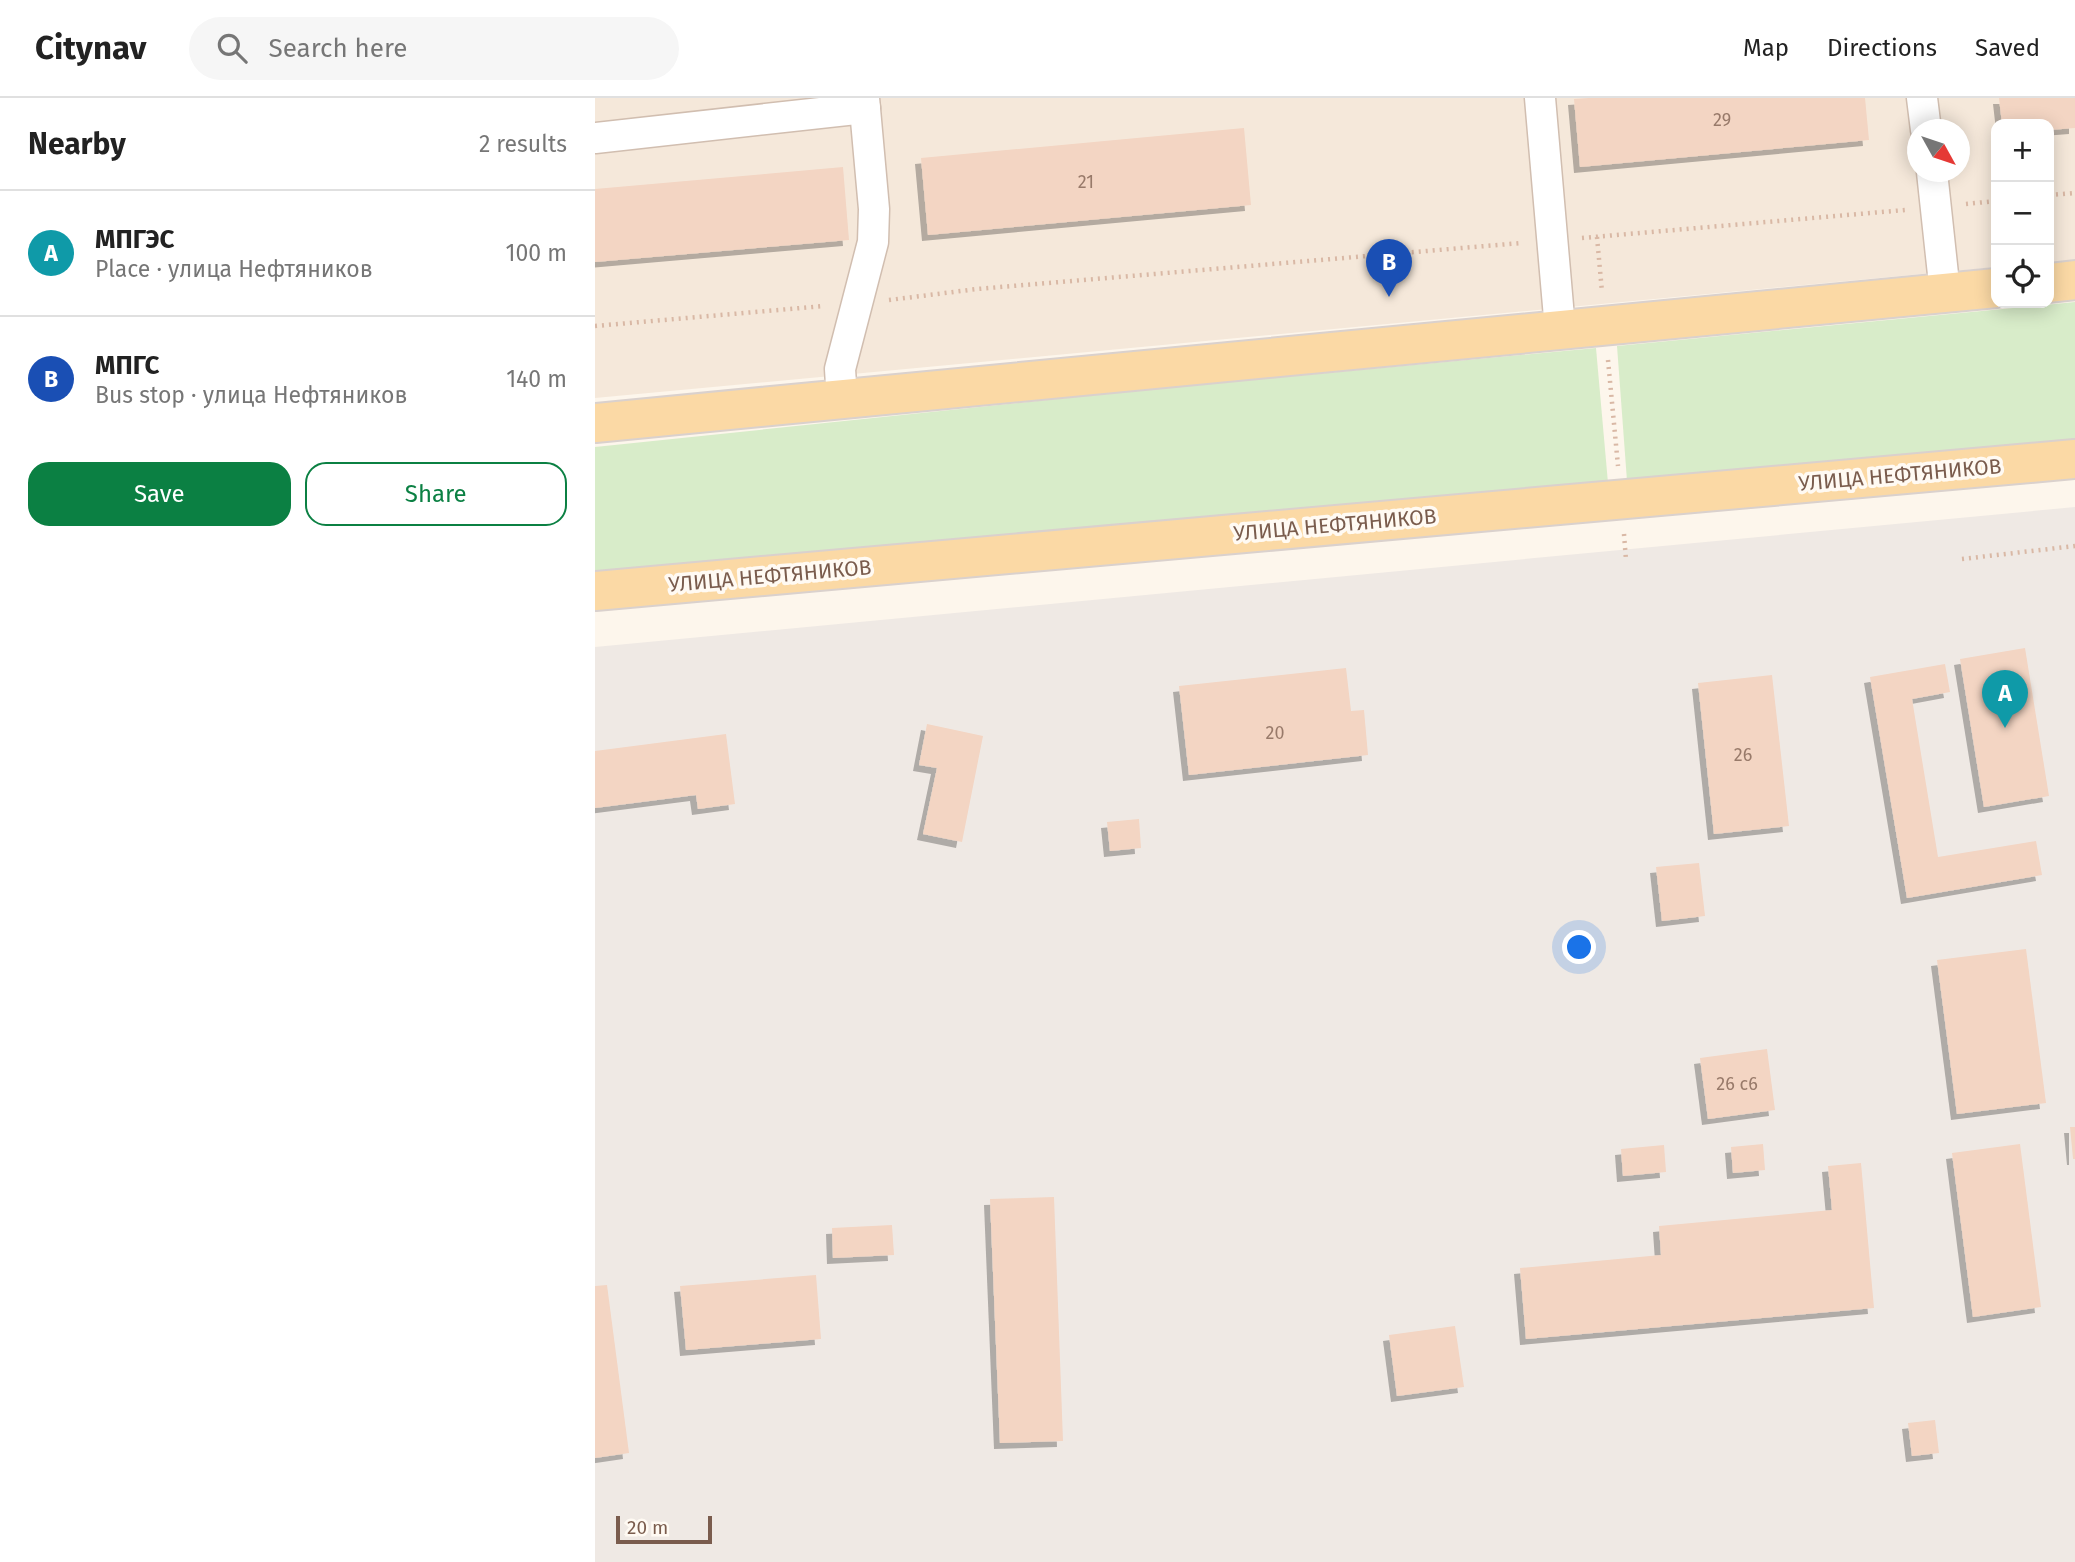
<!DOCTYPE html>
<html lang="en">
<head>
<meta charset="utf-8">
<style>
	:root { --surface:#fff; --page:#f6f6f6; --text:#222; --muted:#767676; --line:#e0e0e0; --accent:#0b8043 }
	body { margin:0; font-family:"Fira Sans",sans-serif; background:var(--page); color:var(--text) }
	.controls { position:absolute; right:21px; top:21px; display:grid; overflow:hidden; border-radius:14px; box-shadow:0 4px 18px #0003 }
	.controls button { width:63px; height:63px; display:grid; place-items:center; padding:0; border:0; border-bottom:2px solid var(--line); background:var(--surface); color:var(--text); font:35px sans-serif }
	.compass { position:absolute; left:1312px; top:21px; width:63px; height:63px; border-radius:50%; background:var(--surface); box-shadow:0 4px 18px #0003; rotate:130deg }
	.scale { position:absolute; left:21px; bottom:18px; width:96px; box-sizing:border-box; padding-left:7px; border:4px solid #7a5c4d; border-top:0; font-size:19px; line-height:24px; white-space:nowrap; color:#7a5c4d; -webkit-text-stroke:5px #fffaf3; paint-order:stroke }
	.you { position:absolute; left:985px; top:850px; width:24px; height:24px; margin:-18px; border:5px solid #fff; border-radius:50%; background:#1a73e8; box-shadow:0 0 0 10px #1a73e833 }
	.badge { display:grid; place-items:center; width:46px; height:46px; border-radius:50%; background:var(--accent); color:#fff; font-size:23px; font-weight:700 }
	.pin { position:absolute; translate:-50% -58px; filter:drop-shadow(0 2px 4px #0008) }
	.pin::after { content:''; position:absolute; top:37px; width:24px; height:21px; background:inherit; clip-path:polygon(0 0,100% 0,50% 100%) }
	.list { margin:0; padding:0; list-style:none }
	h2 { display:flex; justify-content:space-between; align-items:center; height:91px; margin:0; padding:0 28px; font-size:30px }
	h2 small { font-size:23px; font-weight:400; color:var(--muted) }
	.list li { display:grid; grid-template-columns:46px 1fr auto; gap:21px; align-items:center; box-sizing:border-box; height:126px; padding:0 28px; border-top:2px solid var(--line) }
	.list b { display:block; font-size:26px; white-space:nowrap }
	.list p { margin:0; font-size:23px; white-space:nowrap; color:var(--muted) }
	.list em { font-size:23px; font-style:normal; color:var(--muted) }
	.actions { display:flex; gap:14px; padding:21px 28px }
	.actions a { flex:1; padding:16px 0; border:2px solid var(--accent); border-radius:21px; text-align:center; font-size:24px; color:var(--accent) }
	.actions .main { background:var(--accent); color:#fff }
	.icon { flex:none; width:38px; height:38px; fill:none; stroke:currentColor; stroke-width:2; stroke-linecap:round; stroke-linejoin:round }
	.map { position:relative; flex:none; width:1480px; height:1464px; overflow:hidden }
	header { display:flex; align-items:center; gap:42px; box-sizing:border-box; height:98px; padding:0 35px; background:var(--surface); border-bottom:2px solid var(--line) }
	header strong { font-size:33px }
	nav { display:flex; gap:38px; margin-inline-start:auto; font-size:24px }
	.search { width:490px; height:63px; background:var(--page); display:flex; align-items:center; gap:18px; box-sizing:border-box; padding:0 24px; border-radius:38px; color:var(--muted); font-size:26px }
	main { display:flex }
	aside { flex:1; background:var(--surface) }
	.map>svg:first-child { display:block }
	.residential { fill:#f5e8da; fill-rule:evenodd }
	.industrial { fill:#efe9e4 }
	.green { fill:#d8ecc9 }
	.building { fill:#f3d5c3; filter:url(#shadow) }
	.lines { fill:none; stroke-linecap:round; stroke-linejoin:round }
	.minor-casing { stroke:#d1beb0; stroke-width:33 }
	.major-casing { stroke:#dad1cd; stroke-width:42 }
	.path { stroke:#d9b8a5; stroke-width:4.5; stroke-dasharray:2 5; stroke-linecap:butt }
	.minor { stroke:#fff; stroke-width:30 }
	.major { stroke:#fbd9a5; stroke-width:38 }
	.labels { text-anchor:middle; dominant-baseline:central; stroke-width:7; stroke-linejoin:round; paint-order:stroke }
	.number-label { font-size:18px; fill:#987a6a }
	.street-label { font-size:21px; fill:#7a5c4d; stroke:#fffaf3 }
</style>
</head>
<body>
<header>
<strong>Citynav</strong>
<div class="search"><svg class="icon" aria-label="search" viewBox="0 0 24 24"><circle cx="10" cy="10" r="6"/><path d="M15 15l6 6"/></svg>Search here</div>
<nav><a>Map</a><a>Directions</a><a>Saved</a></nav>
</header>
<main>
<aside>
<h2>Nearby<small>2 results</small></h2>
<ul class="list">
<li><span class="badge" style="background:#0f9aa8">A</span><div><b>МПГЭС</b><p>Place · улица Нефтяников</p></div><em>100 m</em></li>
<li><span class="badge" style="background:#1a4fb4">B</span><div><b>МПГС</b><p>Bus stop · улица Нефтяников</p></div><em>140 m</em></li>
</ul>
<div class="actions"><a class="main">Save</a><a>Share</a></div>
</aside>
<div class="map">
<svg width="1480" height="1464" viewBox="0 0 1480 1464">
	<defs>
		<filter id="shadow"><feDropShadow dx="-6" dy="6" stdDeviation="0" flood-color="#0004"/></filter>
	</defs>
	<rect width="100%" height="100%" fill="#fdf6ec"/>
	<path class="residential" d="M0,0H1480V162L1454,165V26H1401V169L0,300ZM1322,32H1364V74H1322Z"/>
	<path class="industrial" d="M1480,409V1464H0V549Z"/>
	<g class="green">
		<path d="M1480,204V343L1032,383L1022,248Z"/>
		<path d="M1001,250L1013,385L0,474V349L538,293Z"/>
	</g>
	<g class="building">
		<path d="M994,0H1270L1274,42L985,69L979,1Z"/>
		<path d="M1404,0H1480V30L1454,32V26H1407Z"/>
		<path d="M649,30L656,107L333,137L326,60Z"/>
		<path d="M248,69L254,142L0,164V91Z"/>
		<path d="M1430,550L1454,698L1389,709L1365,561Z"/>
		<path d="M1350,566L1355,594L1317,601L1343,759L1441,743L1447,777L1312,800L1275,579Z"/>
		<path d="M751,570L756,613L769,612L773,657L594,677L584,588Z"/>
		<path d="M1177,577L1194,728L1119,736L1103,585Z"/>
		<path d="M332,626L388,638L367,744L328,736L342,670L324,667Z"/>
		<path d="M131,636L140,706L103,711L101,697L0,710V653Z"/>
		<path d="M544,721L546,750L515,753L512,724Z"/>
		<path d="M1104,765L1110,818L1067,823L1061,769Z"/>
		<path d="M1431,851L1451,1005L1362,1016L1342,862Z"/>
		<path d="M1172,951L1180,1012L1113,1021L1105,960Z"/>
		<path d="M1475,1029H1480V1061H1478Z"/>
		<path d="M1168,1046L1170,1072L1138,1075L1136,1049Z"/>
		<path d="M1425,1046L1446,1209L1378,1219L1357,1055Z"/>
		<path d="M1069,1047L1071,1074L1028,1078L1026,1051Z"/>
		<path d="M1266,1065L1279,1210L931,1241L925,1170L1066,1157L1064,1128L1237,1112L1233,1068Z"/>
		<path d="M459,1099L468,1343L405,1345L395,1101Z"/>
		<path d="M297,1127L299,1157L238,1160L237,1130Z"/>
		<path d="M221,1177L226,1241L91,1252L85,1188Z"/>
		<path d="M12,1187L34,1355L0,1360V1188Z"/>
		<path d="M860,1228L869,1289L802,1298L794,1237Z"/>
		<path d="M1340,1322L1344,1355L1317,1358L1313,1325Z"/>
	</g>
	<g class="lines">
		<defs>
			<g id="minor">
				<path d="M945,0L965,231"/>
				<path d="M1327,0L1331,32"/>
				<path d="M0,40L270,10"/>
				<path d="M1337,74L1350,195"/>
				<path d="M247,302L245,271L278,144L279,111L269,0"/>
			</g>
			<g id="major">
				<path d="M1454,185L1480,182"/>
				<path d="M0,325L1401,190"/>
				<path d="M0,493L1480,361"/>
			</g>
		</defs>
		<use href="#minor" class="minor-casing"/>
		<use href="#major" class="major-casing"/>
		<g class="path">
			<path d="M1454,97L1480,95"/>
			<path d="M1371,106L1401,103"/>
			<path d="M1002,139L1007,194"/>
			<path d="M987,140L1310,112"/>
			<path d="M294,202L382,191L926,145"/>
			<path d="M0,228L229,208"/>
			<path d="M1013,262L1023,368"/>
			<path d="M1029,436L1031,462"/>
			<path d="M1367,461L1480,448"/>
		</g>
		<use href="#minor" class="minor"/>
		<use href="#major" class="major"/>
	</g>
	<g class="labels">
		<g class="number-label">
			<text x="1127" y="22">29</text>
			<text x="491" y="84">21</text>
			<text x="680" y="635">20</text>
			<text x="1148" y="657">26</text>
			<text x="1142" y="986">26 с6</text>
		</g>
		<g class="street-label">
			<text transform="translate(1305 377) rotate(-5)">УЛИЦА НЕФТЯНИКОВ</text>
			<text transform="translate(740 427) rotate(-5)">УЛИЦА НЕФТЯНИКОВ</text>
			<text transform="translate(175 478) rotate(-5)">УЛИЦА НЕФТЯНИКОВ</text>
		</g>
	</g>
</svg>
<div class="controls">
<button>+</button>
<button>−</button>
<button><svg class="icon" aria-label="locate" viewBox="0 0 24 24"><circle cx="12" cy="12" r="6"/><path d="M12 2v4M12 18v4M2 12h4M18 12h4"/></svg></button>
</div>
<svg class="compass" viewBox="-18 -18 36 36"><path d="M0-13l5 13h-10z" fill="#e53935"/><path d="M0 13l5-13h-10z" fill="#767676"/></svg>
<div class="scale">20 m</div>
<div class="you"></div>
<div class="pin badge" style="left:1410px;top:630px;background:#0f9aa8">A</div>
<div class="pin badge" style="left:794px;top:199px;background:#1a4fb4">B</div>
</div>
</main>
</body>
</html>
